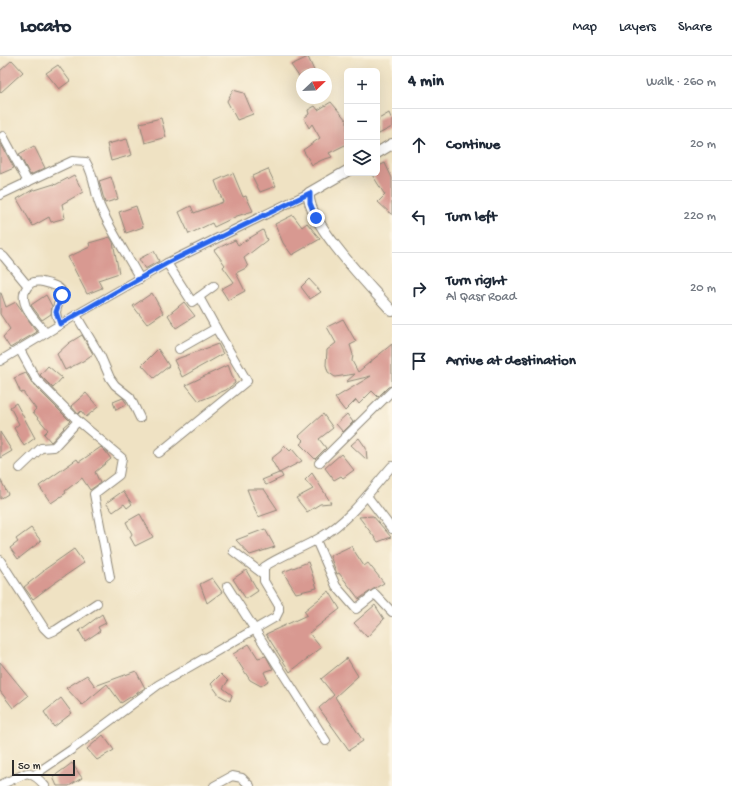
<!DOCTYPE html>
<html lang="en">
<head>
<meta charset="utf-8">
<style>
	:root { --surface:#fff; --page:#f2f2f3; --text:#1f2937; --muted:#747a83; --line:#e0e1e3 }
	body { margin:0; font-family:"Gochi Hand",sans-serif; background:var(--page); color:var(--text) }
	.controls { position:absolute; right:12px; top:12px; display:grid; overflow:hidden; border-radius:6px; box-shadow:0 4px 16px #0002 }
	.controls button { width:36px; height:36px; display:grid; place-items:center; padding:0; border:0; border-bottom:1px solid var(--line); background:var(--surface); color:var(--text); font:20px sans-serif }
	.compass { position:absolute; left:296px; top:12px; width:36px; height:36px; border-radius:50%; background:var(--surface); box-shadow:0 4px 16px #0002; rotate:67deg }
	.scale { position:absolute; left:12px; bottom:10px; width:63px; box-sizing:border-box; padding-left:4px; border:2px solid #2b2b2b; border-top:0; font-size:11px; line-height:14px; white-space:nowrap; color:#2b2b2b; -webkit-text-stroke:3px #fcf5e5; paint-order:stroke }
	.stop { position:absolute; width:12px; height:12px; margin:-9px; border:3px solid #2563eb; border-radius:50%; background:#fff }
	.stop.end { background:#2563eb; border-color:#fff; box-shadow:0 1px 4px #0008 }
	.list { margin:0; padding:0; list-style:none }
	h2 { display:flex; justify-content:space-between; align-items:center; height:52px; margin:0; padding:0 16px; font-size:17px }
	h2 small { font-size:13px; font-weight:400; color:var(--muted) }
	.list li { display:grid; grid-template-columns:26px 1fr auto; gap:12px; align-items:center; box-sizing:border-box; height:72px; padding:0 16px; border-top:1px solid var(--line) }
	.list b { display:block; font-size:15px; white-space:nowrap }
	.list p { margin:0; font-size:13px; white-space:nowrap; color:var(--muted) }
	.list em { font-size:13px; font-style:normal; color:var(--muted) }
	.icon { flex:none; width:22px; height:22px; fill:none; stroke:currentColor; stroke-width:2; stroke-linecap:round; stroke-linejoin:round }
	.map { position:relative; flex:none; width:392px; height:730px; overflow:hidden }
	header { display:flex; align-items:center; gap:24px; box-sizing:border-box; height:56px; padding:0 20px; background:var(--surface); border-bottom:1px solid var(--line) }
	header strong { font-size:19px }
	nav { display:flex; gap:22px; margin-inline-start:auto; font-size:14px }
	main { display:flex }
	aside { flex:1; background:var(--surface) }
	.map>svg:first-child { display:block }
	.building { fill:#d89991 }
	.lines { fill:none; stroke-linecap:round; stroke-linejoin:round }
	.minor-casing { stroke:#8d8677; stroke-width:10 }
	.tertiary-casing { stroke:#8d8677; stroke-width:12 }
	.minor { stroke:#fff; stroke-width:8 }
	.tertiary { stroke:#fff; stroke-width:10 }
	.route { stroke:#2563eb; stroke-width:5 }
</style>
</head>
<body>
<header>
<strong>Locato</strong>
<nav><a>Map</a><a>Layers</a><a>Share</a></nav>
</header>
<main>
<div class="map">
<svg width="392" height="730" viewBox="0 0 392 730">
	<rect width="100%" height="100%" fill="#fcf5e5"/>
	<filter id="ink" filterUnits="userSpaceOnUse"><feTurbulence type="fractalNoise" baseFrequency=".025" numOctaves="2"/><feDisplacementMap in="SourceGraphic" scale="8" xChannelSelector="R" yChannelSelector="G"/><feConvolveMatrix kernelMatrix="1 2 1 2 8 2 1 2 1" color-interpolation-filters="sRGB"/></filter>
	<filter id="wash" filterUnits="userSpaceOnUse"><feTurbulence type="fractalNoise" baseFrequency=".012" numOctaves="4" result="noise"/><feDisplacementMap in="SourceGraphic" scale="16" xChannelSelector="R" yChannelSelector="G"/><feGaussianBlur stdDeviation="0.9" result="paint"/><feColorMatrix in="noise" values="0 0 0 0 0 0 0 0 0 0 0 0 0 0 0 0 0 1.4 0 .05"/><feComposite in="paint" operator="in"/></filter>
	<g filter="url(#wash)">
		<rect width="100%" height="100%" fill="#efe2c3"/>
		<g id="blocks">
			<g class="building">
				<path d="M308,1L315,17L302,18V25L291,9Z"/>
				<path d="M12,4L23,16L0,37V15Z"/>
				<path d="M58,9L70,25L59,33L46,17Z"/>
				<path d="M233,34L244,37L253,58L237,64L227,45Z"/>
				<path d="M331,46L347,65V88L329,97L332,101L322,104L312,109L303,94L320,82L312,68L309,72L304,62L309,58L308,54L315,50L318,54Z"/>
				<path d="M389,57L392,64V71L377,79V64Z"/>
				<path d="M161,62L166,81L145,87L140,67Z"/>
				<path d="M127,83L132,99L111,105L107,88Z"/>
				<path d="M0,86L14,112L0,118Z"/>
				<path d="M34,90L45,112L30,119L19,98Z"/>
				<path d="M385,107L392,122V159L378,146L385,139L371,117H377V111Z"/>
				<path d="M268,113L276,130L260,136L252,120Z"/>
				<path d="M233,117L243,141L246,140L253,155L237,160L214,171L212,167L189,178L179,156L191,150L194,157L223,146L215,125Z"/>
				<path d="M74,119L83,136L62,148L65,162L51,166L49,161L33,170L17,143L34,133L35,134L54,128L55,129Z"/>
				<path d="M111,121L118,143L105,147L99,125Z"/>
				<path d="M136,150L143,171L126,177L119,156Z"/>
				<path d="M293,159L302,171L307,167L320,183L292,199L283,187L275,168Z"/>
				<path d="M263,174L267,184L244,202L248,211L236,217L245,235L228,244L221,233L234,226L223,211L225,209L214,194L235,184L238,189Z"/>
				<path d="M110,181L113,186L119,217L98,224L102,232L87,238L68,201L90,191L89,187Z"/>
				<path d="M154,195L159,205L145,213L139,203Z"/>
				<path d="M309,223L321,236L310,243L301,231Z"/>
				<path d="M0,237H1L6,251L16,246L37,276L10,292L3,281L10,273L0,258Z"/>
				<path d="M152,237L163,257L147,268L133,250Z"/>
				<path d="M46,239L52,250L51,258L42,264L31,249Z"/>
				<path d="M184,246L195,260L176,272L168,259Z"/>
				<path d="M343,263L356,286L350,289L353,299L352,305L358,316L392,288V330L388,331L378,341L372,335L359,348L356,344L345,355L335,342L371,320L346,326L355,318L335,321L328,316L326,309L327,294L336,287L327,271Z"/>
				<path d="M82,279L93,298L83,305L65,314L57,298L69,287Z"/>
				<path d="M218,288L223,298L182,321L174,304Z"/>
				<path d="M158,293L169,310L154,322L142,309Z"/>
				<path d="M228,309L235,327L226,334L199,345L186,329Z"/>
				<path d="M48,310L62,322L53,332L40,319Z"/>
				<path d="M26,317L32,327L70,365L63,371L64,372L51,386L44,378L48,374L33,356L36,353L23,336L21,337L14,322Z"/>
				<path d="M86,337L98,351L86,361L81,355L78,358L71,350Z"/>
				<path d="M123,342L127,348L116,354L113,346Z"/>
				<path d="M16,347L35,382L24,390L14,372L19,368L10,351Z"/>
				<path d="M323,358L333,372L319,383L326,392L315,403L300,388L304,385L299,380Z"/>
				<path d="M347,358L353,366L343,376L336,368Z"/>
				<path d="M0,376L12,395L0,402Z"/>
				<path d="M359,382L366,392L367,404L351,389Z"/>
				<path d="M284,389L290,395L292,393L302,405L279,417H281L283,421L266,429L262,424L279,417L271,403L281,395Z"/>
				<path d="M101,391L106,396L111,403L95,416L100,427L90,434L82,422L65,435L66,437L51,447L39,430L77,403L79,406Z"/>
				<path d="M341,398L354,414L343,422L341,420L334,424L325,412Z"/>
				<path d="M312,417L331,447L320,448L307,456L296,442L313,433L305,424Z"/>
				<path d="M0,423L8,438L0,443Z"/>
				<path d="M247,433H264L278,454L258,461Z"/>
				<path d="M123,435L132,448L127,452L124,448L113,456L106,447Z"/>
				<path d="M140,458L153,481L135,490L130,481L132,478L126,466Z"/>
				<path d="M373,460L391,481L378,486L359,461Z"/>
				<path d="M31,472L41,485L18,503L10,492L18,486L16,483Z"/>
				<path d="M265,473L275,491L250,499L236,484Z"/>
				<path d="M351,490L364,510L368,507L384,527L372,534L359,543L339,517L337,518L330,500Z"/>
				<path d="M74,493L84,507L53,528L33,543L24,531L44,515V514Z"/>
				<path d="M308,506L317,532L296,537L283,516Z"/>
				<path d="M246,514L258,535L246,543L233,523Z"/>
				<path d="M212,522L222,536L207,547L200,528Z"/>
				<path d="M329,535L340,553L309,577L321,592L290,616L266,578L307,559L304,555Z"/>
				<path d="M375,549L384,563L367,581L354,567Z"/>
				<path d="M102,558L106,567L98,571L100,575L85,585L79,575Z"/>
				<path d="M249,588L258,602L266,600L273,613L264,616L268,625L261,630L250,624L233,598Z"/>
				<path d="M347,602L358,620L335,641L363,685L349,694L319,652L334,639L321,623Z"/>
				<path d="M0,606L28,640L13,652L0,635Z"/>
				<path d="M136,615L145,632L121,647L107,628L82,649L66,632L87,619L95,630Z"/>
				<path d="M221,618L228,625L223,632L232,639L230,645L219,639L211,628Z"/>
				<path d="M61,642L72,657L54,671L44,656Z"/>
				<path d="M103,679L114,694L97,704L87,693Z"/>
				<path d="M72,707L82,722L69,730H57L53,721Z"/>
			</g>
		</g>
	</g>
	<g filter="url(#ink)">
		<use href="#blocks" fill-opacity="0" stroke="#8d8677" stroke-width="1"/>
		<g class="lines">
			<defs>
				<g id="minor">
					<path d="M3,80L28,126"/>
					<path d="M0,139L72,105L86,106C95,121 94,135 100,150C111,175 127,199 140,223"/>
					<path d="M0,198L4,201L28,230"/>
					<path d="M167,207L192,246L214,230"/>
					<path d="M76,259L101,301L110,322L115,329L130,341L140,362"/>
					<path d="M46,277C35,264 12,243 31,227C38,224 43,226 50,228C71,234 58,242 56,256C56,261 58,264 60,268"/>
					<path d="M179,293L216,272L199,241"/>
					<path d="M0,305L76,259L167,207L309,137"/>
					<path d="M78,365L122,402L119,419L94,438L110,521"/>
					<path d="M159,397L247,325L216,272"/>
					<path d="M319,407L392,335"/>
					<path d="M20,412L41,392L54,391L78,365L36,323L20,294"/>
					<path d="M367,440L392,473"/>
					<path d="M316,484L336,530L356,553L375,538L392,556"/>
					<path d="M233,495L263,518"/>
					<path d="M0,504L44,572L49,577L56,574L97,547"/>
					<path d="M227,530L326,685"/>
					<path d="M34,719L71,694L158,629L276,561L279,555V550L264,525V511C280,500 303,492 321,481C350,464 370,435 392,410"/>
					<path d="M0,729L27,717C35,719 40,724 45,730"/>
					<path d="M214,730L232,720L242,722L250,730"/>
				</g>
				<g id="tertiary">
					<path d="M377,97L392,88"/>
					<path d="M347,115L309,137C305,164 373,234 392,255"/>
				</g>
			</defs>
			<use href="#minor" class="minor-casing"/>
			<use href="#tertiary" class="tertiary-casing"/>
			<use href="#minor" class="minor"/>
			<use href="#tertiary" class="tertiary"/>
		</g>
	</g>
	<g class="lines" filter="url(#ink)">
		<path class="route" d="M62,239L56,256L60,268L167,207L310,137V147L316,162"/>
	</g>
</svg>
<div class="controls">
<button>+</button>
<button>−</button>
<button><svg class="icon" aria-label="layers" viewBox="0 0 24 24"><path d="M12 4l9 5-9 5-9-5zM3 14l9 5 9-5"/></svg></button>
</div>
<svg class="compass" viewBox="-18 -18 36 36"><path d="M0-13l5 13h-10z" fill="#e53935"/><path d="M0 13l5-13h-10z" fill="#747a83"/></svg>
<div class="scale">50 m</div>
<div class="stop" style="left:62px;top:239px"></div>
<div class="stop end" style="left:316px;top:162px"></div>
</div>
<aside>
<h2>4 min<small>Walk · 260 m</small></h2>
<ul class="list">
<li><svg class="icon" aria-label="ahead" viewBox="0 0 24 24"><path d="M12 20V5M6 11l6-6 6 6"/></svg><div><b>Continue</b></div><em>20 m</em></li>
<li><svg class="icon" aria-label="left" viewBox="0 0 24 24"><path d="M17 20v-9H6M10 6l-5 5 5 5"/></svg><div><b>Turn left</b></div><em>220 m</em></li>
<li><svg class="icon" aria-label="right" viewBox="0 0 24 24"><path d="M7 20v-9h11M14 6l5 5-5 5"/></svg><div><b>Turn right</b><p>Al Qasr Road</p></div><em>20 m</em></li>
<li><svg class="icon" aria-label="arrive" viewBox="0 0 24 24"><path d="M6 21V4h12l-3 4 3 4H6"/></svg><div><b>Arrive at destination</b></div></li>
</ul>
</aside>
</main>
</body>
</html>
